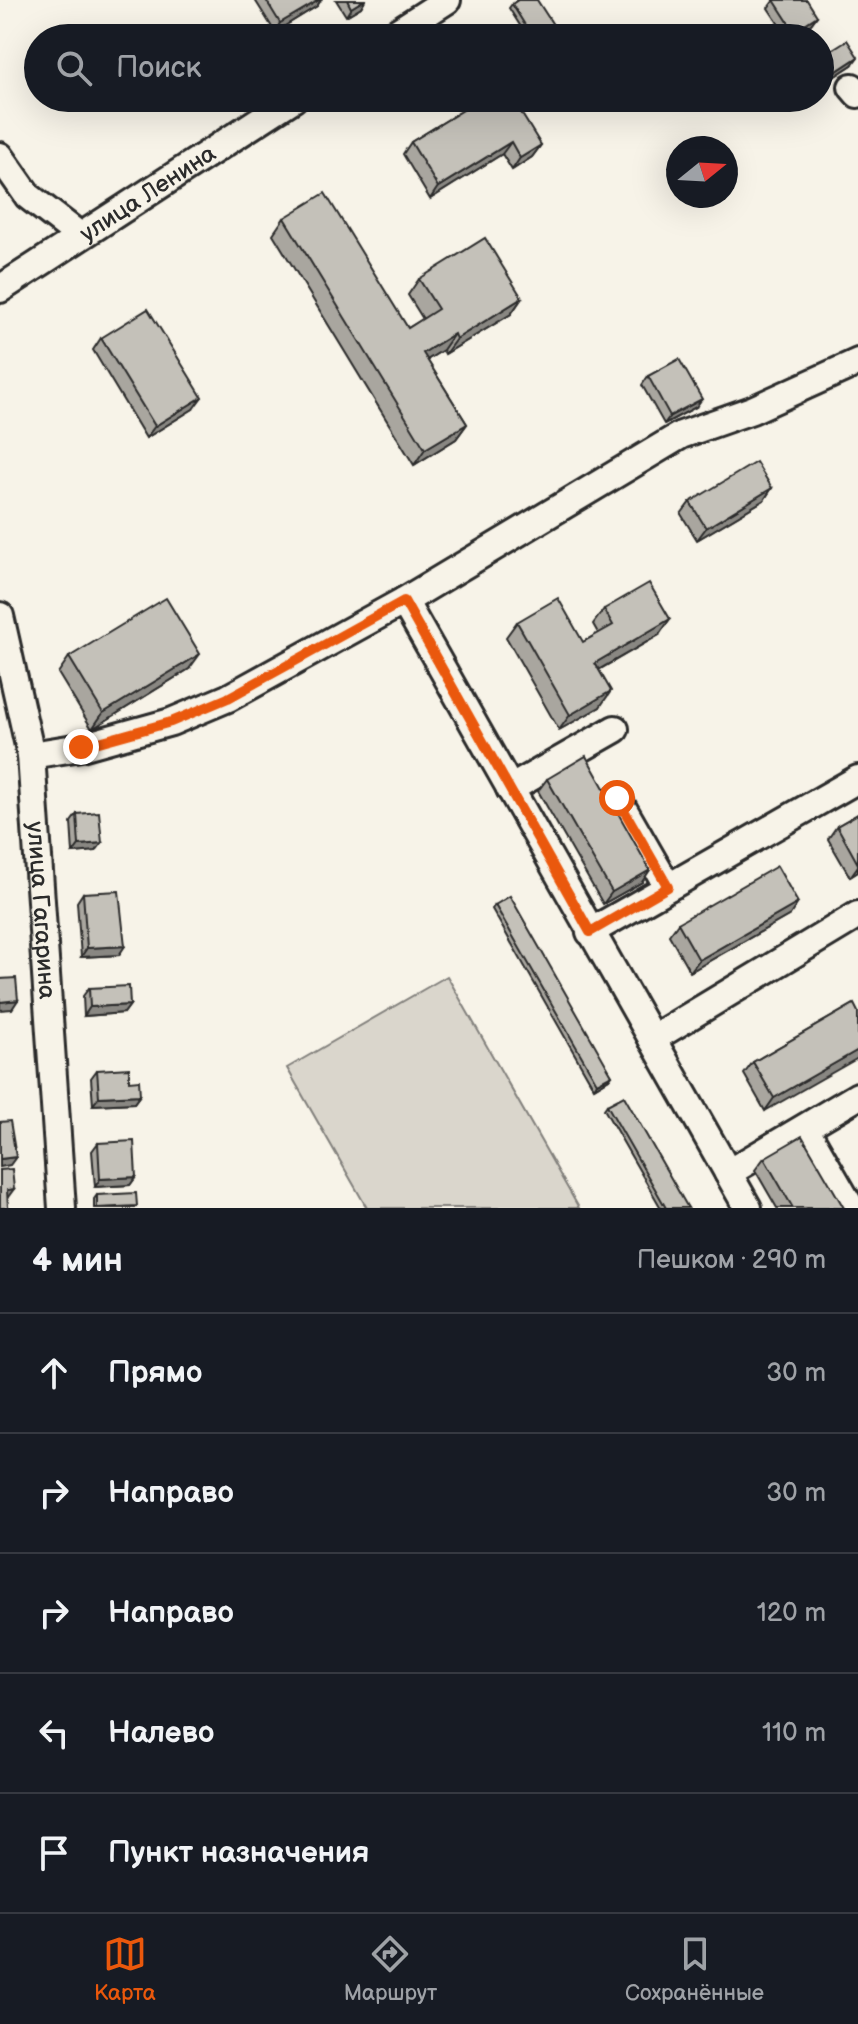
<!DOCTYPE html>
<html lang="ru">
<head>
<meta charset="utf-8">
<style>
	:root { --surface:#171b24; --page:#242831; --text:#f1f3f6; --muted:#9ea1a6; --line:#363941; --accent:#ea580c }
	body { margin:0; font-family:"Balsamiq Sans",sans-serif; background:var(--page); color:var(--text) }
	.compass { position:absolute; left:666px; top:136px; width:72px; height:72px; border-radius:50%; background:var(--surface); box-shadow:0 8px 32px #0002; rotate:72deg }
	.stop { position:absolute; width:24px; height:24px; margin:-18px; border:6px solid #ea580c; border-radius:50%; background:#fff }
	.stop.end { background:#ea580c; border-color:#fff; box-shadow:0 2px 8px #0008 }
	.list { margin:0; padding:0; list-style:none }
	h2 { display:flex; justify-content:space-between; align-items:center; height:104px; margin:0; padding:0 32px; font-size:34px }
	h2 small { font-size:26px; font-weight:400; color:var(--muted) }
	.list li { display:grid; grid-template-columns:52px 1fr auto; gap:24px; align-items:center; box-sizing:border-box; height:120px; padding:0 32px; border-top:2px solid var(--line) }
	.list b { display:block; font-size:30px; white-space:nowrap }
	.list em { font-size:26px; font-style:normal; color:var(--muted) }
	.icon { flex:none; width:44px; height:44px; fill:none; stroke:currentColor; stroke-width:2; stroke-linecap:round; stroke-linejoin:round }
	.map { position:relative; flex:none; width:858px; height:1208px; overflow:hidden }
	.search { position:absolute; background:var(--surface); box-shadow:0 8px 32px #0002; left:24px; right:24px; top:24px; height:88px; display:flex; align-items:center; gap:20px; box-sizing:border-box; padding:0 28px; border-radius:44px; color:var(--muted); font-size:30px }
	.sheet { height:704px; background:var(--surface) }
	nav { display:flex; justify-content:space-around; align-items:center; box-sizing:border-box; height:112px; border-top:2px solid var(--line); background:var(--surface); font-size:22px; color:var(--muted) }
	nav a { display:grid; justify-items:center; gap:4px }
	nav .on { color:var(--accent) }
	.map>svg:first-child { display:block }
	.green { fill:#dad6cc; stroke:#82807c; stroke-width:2 }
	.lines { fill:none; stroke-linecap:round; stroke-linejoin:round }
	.minor-casing { stroke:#2b2b2b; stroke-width:32 }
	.minor { stroke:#f7f3e8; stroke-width:26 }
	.wall { fill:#a9a69f; stroke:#2b2b2b; stroke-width:2 }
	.shaded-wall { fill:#898782; stroke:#2b2b2b; stroke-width:2 }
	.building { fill:#c4c1b9; stroke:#2b2b2b; stroke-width:2 }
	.route { stroke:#ea580c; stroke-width:10 }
	.labels { text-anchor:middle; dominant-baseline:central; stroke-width:7; stroke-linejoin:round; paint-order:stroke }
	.street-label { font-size:24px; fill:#2b2b2b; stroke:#f7f3e8 }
</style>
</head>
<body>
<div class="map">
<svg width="858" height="1208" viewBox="0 0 858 1208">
	<rect width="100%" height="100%" fill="#f7f3e8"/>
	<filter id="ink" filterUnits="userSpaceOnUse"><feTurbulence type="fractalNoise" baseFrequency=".0125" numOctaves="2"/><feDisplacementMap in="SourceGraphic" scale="16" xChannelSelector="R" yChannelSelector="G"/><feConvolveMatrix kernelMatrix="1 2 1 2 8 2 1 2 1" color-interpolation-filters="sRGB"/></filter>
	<g filter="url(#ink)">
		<path class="green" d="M447,976L579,1208H367L287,1068Z"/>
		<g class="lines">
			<defs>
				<g id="minor">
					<path d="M388,38L447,0"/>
					<path d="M852,87L858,94"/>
					<path d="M0,156L28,196L80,236"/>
					<path id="s1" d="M0,289L294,98"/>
					<path d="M404,601L748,1208"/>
					<path id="s2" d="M0,616L31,755L62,1208"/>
					<path d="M31,755L81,747L171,722L228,698L404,601L681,435L752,410L858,362"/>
					<path d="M510,789L615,729"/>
					<path d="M617,798L668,887"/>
					<path d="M590,932L858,779"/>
					<path d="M652,1039L858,915"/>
					<path d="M805,1128L851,1208"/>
					<path d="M728,1173L858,1096"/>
				</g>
			</defs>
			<use href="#minor" class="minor-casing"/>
			<use href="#minor" class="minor"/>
		</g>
		<g class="wall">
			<path d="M255,0H321L317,6L275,32Z"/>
			<path d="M336,0H365L361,7L346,16Z"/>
			<path d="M774,0L817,16L811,24L791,38H788L768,8Z"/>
			<path d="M512,4L559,34L556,38H528L509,8Z"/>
			<path d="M820,57L852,65L823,84L820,80Z"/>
			<path d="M483,98L541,145L532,157L512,170L502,154L430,199L403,154L411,142Z"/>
			<path d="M284,218L408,328L423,319L408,295L419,279L522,298L511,314L445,354L443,350L427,360L467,424L456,439L414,465L273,234Z"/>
			<path d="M101,338L193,409L146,438L93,350Z"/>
			<path d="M648,376L696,407L664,424L642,385Z"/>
			<path d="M772,488L764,500L697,540L681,514L690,502Z"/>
			<path d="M604,609L659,635L599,670L600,707L559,730L506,637L517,622L583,642L598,633L593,624Z"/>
			<path d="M69,657L189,669L92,729L58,673Z"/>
			<path d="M547,779L642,882L603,904L538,791Z"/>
			<path d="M77,814L96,851L73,853L71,822Z"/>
			<path d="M858,814V872L850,877L828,839L837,826Z"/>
			<path d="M83,893L119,955L81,957L77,902Z"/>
			<path d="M495,905L612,1075L609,1079L594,1088L492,909Z"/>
			<path d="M790,915L690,972L669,935L678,923Z"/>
			<path d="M89,988L130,1005L124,1013L84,1016L83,996Z"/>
			<path d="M854,1004L765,1111L744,1074L753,1062Z"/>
			<path d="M97,1070L129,1081L140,1095L134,1103L93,1105L91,1078Z"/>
			<path d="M607,1105L688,1208H661L604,1109Z"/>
			<path d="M98,1143L136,1177L130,1185L95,1187L92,1151Z"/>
			<path d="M764,1158L844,1208H777L755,1170Z"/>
			<path d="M97,1195L136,1208H94V1199Z"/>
		</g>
		<g class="shaded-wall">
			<path d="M319,0H321L317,6L275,32L280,23Z"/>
			<path d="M364,0H365L361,7L346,16L351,8Z"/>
			<path d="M817,16L811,24L789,38L794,31Z"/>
			<path d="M858,57L852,65L823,84L829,76Z"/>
			<path d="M511,142L502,154L430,199L438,187Z"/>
			<path d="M541,145L532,157L512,170L520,158Z"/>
			<path d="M522,298L511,314L445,354L456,339Z"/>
			<path d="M454,334L443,350L412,369L423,353Z"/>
			<path d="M202,397L193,409L146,438L155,426Z"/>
			<path d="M702,399L696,407L664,424L670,416Z"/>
			<path d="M467,424L456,439L414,465L425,449Z"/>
			<path d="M772,488L764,500L697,540L706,528Z"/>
			<path d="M670,619L659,635L584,678L595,663Z"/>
			<path d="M200,654L189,669L92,729L103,713Z"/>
			<path d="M611,691L600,707L559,730L570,715Z"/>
			<path d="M102,843L96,851L73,853L79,845Z"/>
			<path d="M858,866V872L850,877Z"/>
			<path d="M650,870L642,882L603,904L612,892Z"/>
			<path d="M798,903L790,915L690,972L699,960Z"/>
			<path d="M125,946L119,955L81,957L87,948Z"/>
			<path d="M18,1000L12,1009L0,1010V1002Z"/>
			<path d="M130,1005L124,1013L84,1016L90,1007Z"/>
			<path d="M858,1050V1058L765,1111L774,1098Z"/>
			<path d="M612,1075L609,1079L594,1088L597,1083Z"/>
			<path d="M140,1095L134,1103L93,1105L99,1097Z"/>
			<path d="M16,1157L10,1165L0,1167V1159Z"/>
			<path d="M136,1177L130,1185L95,1187L100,1179Z"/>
			<path d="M14,1189L8,1197L1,1198L7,1190Z"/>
		</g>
		<g class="building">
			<path d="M266,0H319L280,23Z"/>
			<path d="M347,0H364L351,8Z"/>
			<path d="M518,0H537L559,34L552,38H533L512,4Z"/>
			<path d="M774,0H807L817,16L794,31Z"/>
			<path d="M847,40L858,57L829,76L820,62V57Z"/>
			<path d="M483,98H512L541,145L520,158L511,142L438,187L411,142Z"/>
			<path d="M325,193L408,328L438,309L419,279L485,238L522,298L456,339L454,334L423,353L467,424L425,449L284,218Z"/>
			<path d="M148,309L202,397L155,426L101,338Z"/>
			<path d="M679,359L702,399L670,416L648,376Z"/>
			<path d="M756,462L772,488L706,528L690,502Z"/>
			<path d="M649,583L670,619L595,663L611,691L570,715L517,622L558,598L583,642L613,625L604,609Z"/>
			<path d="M166,598L200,654L103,713L69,657Z"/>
			<path d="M586,756L650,870L612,892L547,779Z"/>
			<path d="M99,812L102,843L79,845L77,814Z"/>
			<path d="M858,814V864L837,826Z"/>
			<path d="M777,866L798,903L699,960L678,923Z"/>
			<path d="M119,891L125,946L87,948L83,893Z"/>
			<path d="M510,896L612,1075L597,1083L495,905Z"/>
			<path d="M16,978L18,1000L0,1002V979Z"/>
			<path d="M129,986L130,1005L90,1007L89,988Z"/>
			<path d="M854,1004L858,1012V1050L774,1098L753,1062Z"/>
			<path d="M129,1068V1081L139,1080L140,1095L99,1097L97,1070Z"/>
			<path d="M624,1096L688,1208H666L607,1105Z"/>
			<path d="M10,1121L16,1157L0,1159V1122Z"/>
			<path d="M802,1136L844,1208H793L764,1158Z"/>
			<path d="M134,1141L136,1177L100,1179L98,1143Z"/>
			<path d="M12,1169L14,1189L7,1190L8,1208H0V1170Z"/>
			<path d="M136,1193L137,1206L97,1208V1195Z"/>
		</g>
	</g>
	<g class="lines" filter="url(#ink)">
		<path class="route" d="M81,747L171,722L228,698L404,601L590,932L668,887L617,798"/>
	</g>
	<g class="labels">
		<g class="street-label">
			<text stroke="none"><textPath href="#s1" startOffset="176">улица Ленина</textPath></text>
			<text stroke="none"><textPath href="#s2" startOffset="298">улица Гагарина</textPath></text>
		</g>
	</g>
</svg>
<svg class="compass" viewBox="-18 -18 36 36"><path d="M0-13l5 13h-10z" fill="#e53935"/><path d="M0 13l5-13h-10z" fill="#9ea1a6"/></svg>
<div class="stop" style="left:617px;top:798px"></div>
<div class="stop end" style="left:81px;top:747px"></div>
<div class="search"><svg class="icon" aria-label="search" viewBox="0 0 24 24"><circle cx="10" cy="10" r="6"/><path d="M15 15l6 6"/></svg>Поиск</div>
</div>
<section class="sheet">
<h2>4 мин<small>Пешком · 290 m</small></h2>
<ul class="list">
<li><svg class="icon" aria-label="ahead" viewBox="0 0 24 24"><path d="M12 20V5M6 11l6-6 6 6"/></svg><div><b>Прямо</b></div><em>30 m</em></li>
<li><svg class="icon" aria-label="right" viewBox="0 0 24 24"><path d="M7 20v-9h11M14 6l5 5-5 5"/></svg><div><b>Направо</b></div><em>30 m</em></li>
<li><svg class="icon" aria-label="right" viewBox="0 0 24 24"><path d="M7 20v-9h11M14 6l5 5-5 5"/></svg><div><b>Направо</b></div><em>120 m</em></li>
<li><svg class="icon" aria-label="left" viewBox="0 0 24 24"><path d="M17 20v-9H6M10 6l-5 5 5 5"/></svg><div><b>Налево</b></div><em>110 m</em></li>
<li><svg class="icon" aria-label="arrive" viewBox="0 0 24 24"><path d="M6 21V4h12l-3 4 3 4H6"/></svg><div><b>Пункт назначения</b></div></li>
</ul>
</section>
<nav>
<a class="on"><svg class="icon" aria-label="map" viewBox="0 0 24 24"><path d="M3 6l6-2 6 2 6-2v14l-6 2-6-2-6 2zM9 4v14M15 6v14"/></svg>Карта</a>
<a><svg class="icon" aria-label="directions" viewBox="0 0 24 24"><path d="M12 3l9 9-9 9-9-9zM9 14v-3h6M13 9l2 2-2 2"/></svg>Маршрут</a>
<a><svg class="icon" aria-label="saved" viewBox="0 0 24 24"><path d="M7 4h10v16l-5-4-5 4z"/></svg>Сохранённые</a>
</nav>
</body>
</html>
